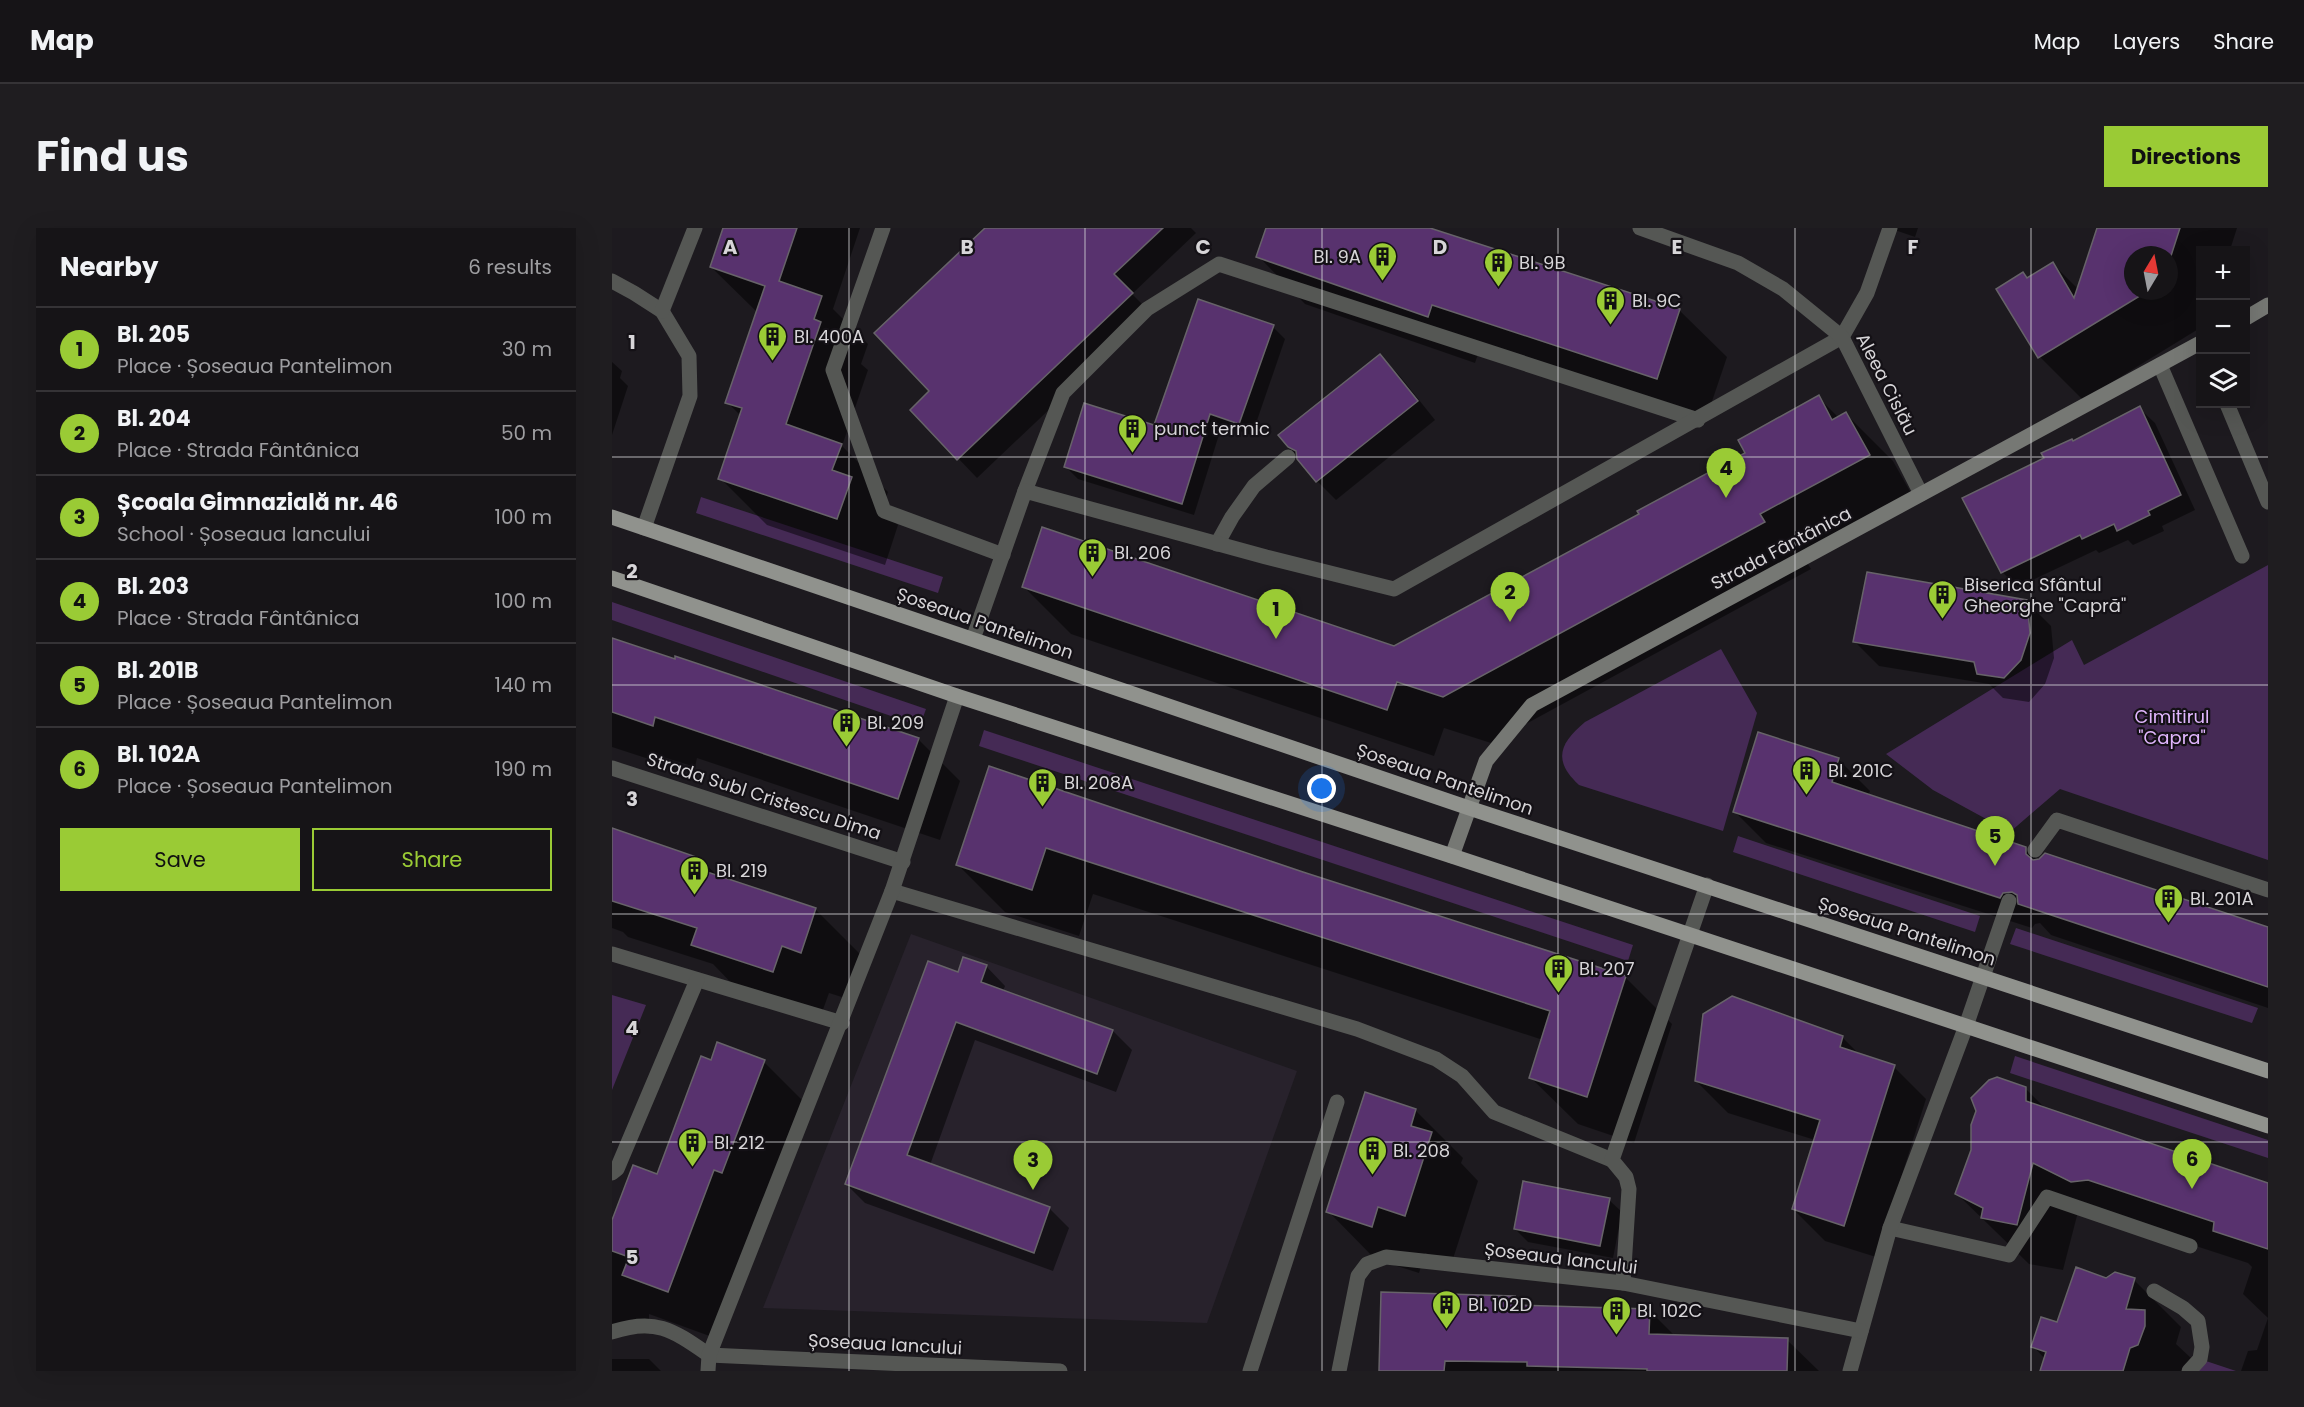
<!DOCTYPE html>
<html lang="en">
<head>
<meta charset="utf-8">
<style>
	:root { --surface:#161417; --page:#1f1d20; --text:#f1f3f6; --muted:#9e9ea1; --line:#353336; --accent:#9acb35 }
	body { margin:0; font-family:Poppins,sans-serif; background:var(--page); color:var(--text) }
	.controls { position:absolute; right:18px; top:18px; display:grid; overflow:hidden; border-radius:0px; box-shadow:0 6px 24px #0002 }
	.controls button { width:54px; height:54px; display:grid; place-items:center; padding:0; border:0; border-bottom:2px solid var(--line); background:var(--surface); color:var(--text); font:30px sans-serif }
	.compass { position:absolute; left:1512px; top:18px; width:54px; height:54px; border-radius:50%; background:var(--surface); box-shadow:0 6px 24px #0002; rotate:10deg }
	.you { position:absolute; left:710px; top:561px; width:21px; height:21px; margin:-15px; border:4px solid #fff; border-radius:50%; background:#1a73e8; box-shadow:0 0 0 9px #1a73e833 }
	.badge { display:grid; place-items:center; width:39px; height:39px; border-radius:50%; background:var(--accent); color:#111; font-size:20px; font-weight:700 }
	.pin { position:absolute; translate:-50% -50px; filter:drop-shadow(0 2px 3px #0008) }
	.pin::after { content:''; position:absolute; top:32px; width:21px; height:18px; background:inherit; clip-path:polygon(0 0,100% 0,50% 100%) }
	.list { margin:0; padding:0; list-style:none }
	h2 { display:flex; justify-content:space-between; align-items:center; height:78px; margin:0; padding:0 24px; font-size:26px }
	h2 small { font-size:20px; font-weight:400; color:var(--muted) }
	.list li { display:grid; grid-template-columns:39px 1fr auto; gap:18px; align-items:center; box-sizing:border-box; height:84px; padding:0 24px; border-top:2px solid var(--line) }
	.list b { display:block; font-size:22px; white-space:nowrap }
	.list p { margin:0; font-size:20px; white-space:nowrap; color:var(--muted) }
	.list em { font-size:20px; font-style:normal; color:var(--muted) }
	.actions { display:flex; gap:12px; padding:18px 24px }
	.actions a { flex:1; padding:14px 0; border:2px solid var(--accent); border-radius:0px; text-align:center; font-size:21px; color:var(--accent) }
	.actions .main { background:var(--accent); color:#111 }
	.icon { flex:none; width:33px; height:33px; fill:none; stroke:currentColor; stroke-width:2; stroke-linecap:round; stroke-linejoin:round }
	.map { position:relative; flex:none; width:1656px; height:1143px; overflow:hidden; border-radius:0px }
	header { display:flex; align-items:center; gap:36px; box-sizing:border-box; height:84px; padding:0 30px; background:var(--surface); border-bottom:2px solid var(--line) }
	header strong { font-size:28px }
	nav { display:flex; gap:33px; margin-inline-start:auto; font-size:21px }
	.intro { display:flex; align-items:center; justify-content:space-between; box-sizing:border-box; height:144px; padding:0 36px }
	h1 { margin:0; font-size:42px }
	.button { padding:15px 27px; border-radius:0px; background:var(--accent); color:#111; font-size:21px; font-weight:700 }
	main { display:flex; gap:36px; padding:0 36px }
	aside { flex:1; background:var(--surface); border-radius:0px; box-shadow:0 6px 24px #0002 }
	.map>svg:first-child { display:block }
	.built { fill:#28222c }
	.green { fill:#452a55 }
	.shadow { fill:#0007; fill-rule:evenodd }
	.building { fill:#58326e; stroke:#676369; stroke-width:1.5 }
	.lines { fill:none; stroke-linecap:round; stroke-linejoin:round }
	.lane { stroke:#555754; stroke-width:15 }
	.street { stroke:#555754; stroke-width:15 }
	.secondary { stroke:#767874; stroke-width:15 }
	.primary { stroke:#90928d; stroke-width:15 }
	.grid { fill:none; stroke:#d7d5d8; stroke-width:1.5; stroke-opacity:0.55 }
	.labels { text-anchor:middle; dominant-baseline:central; stroke-width:4.5; stroke-linejoin:round; paint-order:stroke }
	.poi-label { font-size:18px; fill:#d7d5d8; stroke:#141116; text-anchor:start }
	.street-label { font-size:18px; fill:#d7d5d8; stroke:#141116 }
	.park-label { font-size:18px; fill:#e1b6fe; stroke:#141116 }
	.grid-label { font-size:20px; text-anchor:middle; font-weight:bold; fill:#d7d5d8; stroke:#141116; stroke-width:4.5; stroke-linejoin:round; paint-order:stroke }
</style>
</head>
<body>
<header>
<strong>Map</strong>
<nav><a>Map</a><a>Layers</a><a>Share</a></nav>
</header>
<div class="intro"><h1>Find us</h1><a class="button">Directions</a></div>
<main>
<aside>
<h2>Nearby<small>6 results</small></h2>
<ul class="list">
<li><span class="badge">1</span><div><b>Bl. 205</b><p>Place · Șoseaua Pantelimon</p></div><em>30 m</em></li>
<li><span class="badge">2</span><div><b>Bl. 204</b><p>Place · Strada Fântânica</p></div><em>50 m</em></li>
<li><span class="badge">3</span><div><b>Școala Gimnazială nr. 46</b><p>School · Șoseaua Iancului</p></div><em>100 m</em></li>
<li><span class="badge">4</span><div><b>Bl. 203</b><p>Place · Strada Fântânica</p></div><em>100 m</em></li>
<li><span class="badge">5</span><div><b>Bl. 201B</b><p>Place · Șoseaua Pantelimon</p></div><em>140 m</em></li>
<li><span class="badge">6</span><div><b>Bl. 102A</b><p>Place · Șoseaua Pantelimon</p></div><em>190 m</em></li>
</ul>
<div class="actions"><a class="main">Save</a><a>Share</a></div>
</aside>
<div class="map">
<svg width="1656" height="1143" viewBox="0 0 1656 1143">
	<rect width="100%" height="100%" fill="#1d1a1f"/>
	<path class="built" d="M299,706L685,843L595,1095L151,1080Z"/>
	<g class="green">
		<path d="M89,269L331,349L326,365L84,285Z"/>
		<path d="M1656,337V632L1448,561L1398,604L1321,562L1274,526L1460,412L1472,437Z"/>
		<path d="M0,374L314,481L308,498L0,392Z"/>
		<path d="M1109,421L1145,485L1111,603L967,557C940,532 948,515 973,494Z"/>
		<path d="M372,502L1021,717L1016,733L367,518Z"/>
		<path d="M1126,608L1368,688L1363,704L1121,624Z"/>
		<path d="M1404,700L1646,780L1640,795L1398,716Z"/>
		<path d="M0,767L34,777L0,862Z"/>
		<path d="M1403,828L1656,912V930L1398,845Z"/>
		<path d="M1588,1131L1624,1143H1584Z"/>
	</g>
	<g class="shadow">
		<path d="M112,0H248L221,81L256,116L249,136L256,142L230,218L276,264L270,281L286,297L273,337L155,297L108,250L129,188L115,174L146,85L99,39Z"/>
		<path d="M375,0H579L584,5L520,66L539,85L365,250L300,182L320,163Z"/>
		<path d="M655,0H813L1067,82L1115,129L1092,197L867,123L863,135L693,76L646,28Z"/>
		<path d="M1277,0H1306L1303,9Z"/>
		<path d="M1487,0H1625L1618,22H1588V100L1471,172L1428,129L1411,46L1416,51L1441,36L1467,62ZM1521,27H1557V63H1521Z"/>
		<path d="M661,99L673,111L640,207L610,197L582,287L466,251L454,239L543,198Z"/>
		<path d="M768,128L787,147L823,192L724,272L705,253L677,218Z"/>
		<path d="M0,134L10,143L8,150L16,158L0,207Z"/>
		<path d="M1206,169L1227,190L1234,186L1281,233L1304,274L1194,333L1199,341L879,515L832,500L822,528L459,406L412,359L782,420L1029,287L1135,226Z"/>
		<path d="M1527,180L1543,195L1583,282L1550,298L1552,303L1521,317L1516,312L1487,325L1484,322L1406,359L1390,344L1434,231Z"/>
		<path d="M1414,373L1439,398L1442,430L1433,456L1417,474L1391,470L1377,456L1267,438L1242,413Z"/>
		<path d="M0,410L306,511L348,553L328,612L85,530L83,539L48,528L46,534L0,519Z"/>
		<path d="M1226,531L1258,563L1256,568L1413,620L1426,632L1656,702V780L1439,707L1428,695L1423,696L1420,700L1154,615L1122,583Z"/>
		<path d="M378,540L690,645L1013,749L1060,796L1022,915L966,896L918,849L931,812L481,666L467,708L393,684L346,637Z"/>
		<path d="M0,602L89,632L107,649L203,681L250,728L236,771L217,765L208,790L128,764L101,736L16,709L11,704L0,700Z"/>
		<path d="M374,738L393,758L391,763L501,803L520,822L504,864L363,812L318,937L438,981L457,1000L441,1043L253,975L234,956Z"/>
		<path d="M1231,810L1249,828L1282,839L1314,871L1264,1029L1213,1013L1181,981L1203,912L1116,885L1084,853Z"/>
		<path d="M100,834H152L199,881L103,1110L37,1086V1106L0,1105V992L46,948Z"/>
		<path d="M1413,860L1434,881L1656,956V1143H1629L1636,1123L1645,1122L1656,1090L1631,1066L1640,1039L1636,1035L1467,980L1451,1042L1417,1036L1345,966Z"/>
		<path d="M754,866L804,883L851,930L849,935L866,953L840,1034L813,1025L807,1045L763,1031L716,983Z"/>
		<path d="M997,972L1010,984L1001,1030L916,1014L903,1001Z"/>
		<path d="M1494,1051L1522,1052L1569,1099L1564,1116L1579,1130L1580,1143H1429L1433,1131L1421,1118Z"/>
		<path d="M903,1069L912,1078L1037,1082L1064,1109L1175,1112L1207,1143H769Z"/>
		<path d="M0,1131H37L49,1143H0Z"/>
	</g>
	<g class="building">
		<path d="M111,0H185L167,53L210,68L202,91L209,94L174,196L230,216L220,242L240,249L225,291L106,251L130,180L113,175L153,58L98,39Z"/>
		<path d="M373,0H551L502,46L521,65L345,232L298,182L317,163L262,105Z"/>
		<path d="M654,0H818L1068,81L1045,151L820,77L816,89L644,29Z"/>
		<path d="M1485,0H1568L1557,34V27H1521V63H1536L1426,130L1384,61L1411,44L1415,50L1441,34L1462,70Z"/>
		<path d="M586,71L662,97L627,196L598,186L570,276L452,239L472,175L542,197Z"/>
		<path d="M768,126L806,173L704,254L685,231L684,223L676,219L666,207Z"/>
		<path d="M1207,167L1220,192L1234,184L1258,227L1148,286L1153,294L831,469L785,454L775,482L410,359L430,299L782,418L1027,286L1025,283L1133,225L1126,212Z"/>
		<path d="M1528,178L1569,267L1536,283L1538,287L1505,303L1502,296L1470,311L1468,307L1389,345L1350,270L1432,230L1429,225L1460,211L1461,213Z"/>
		<path d="M1255,344L1415,372L1418,405L1409,432L1392,450L1365,446L1362,434L1241,414Z"/>
		<path d="M0,410L63,431V428L307,510L286,571L43,489L41,498L0,484Z"/>
		<path d="M1146,504L1227,530L1220,554L1414,619V626L1421,632L1427,631L1433,625L1656,699V759L1406,676L1405,667L1400,664L1391,665L1388,670L1121,584Z"/>
		<path d="M377,538L691,644L1014,748L975,869L917,850L938,783L434,620L420,662L344,637Z"/>
		<path d="M0,600L90,631L89,642L204,680L189,725L170,718L161,744L79,717L85,700L0,673Z"/>
		<path d="M351,729L375,737L369,754L501,802L485,846L344,794L295,927L438,979L422,1025L233,956L316,733L346,744Z"/>
		<path d="M1120,768L1231,808L1228,819L1283,837L1232,998L1180,981L1208,892L1083,853L1091,786Z"/>
		<path d="M105,814L153,832L110,945L102,942L56,1064L10,1047L17,1029L0,1023V992L21,937L45,946L89,828L99,832Z"/>
		<path d="M1385,849L1414,859V873L1656,955V1021L1601,1003L1602,994L1476,952L1459,954L1421,935L1405,997L1369,990L1371,980L1343,966L1359,922V897L1364,883L1359,870L1377,852Z"/>
		<path d="M753,864L804,881L799,898L820,904L793,988L766,979L760,999L714,984Z"/>
		<path d="M911,953L998,970L988,1018L902,1001Z"/>
		<path d="M1464,1039L1494,1050L1503,1044L1523,1050L1514,1081L1533,1082V1098L1526,1117L1518,1120L1511,1143H1428L1434,1124L1419,1119L1429,1089L1445,1094Z"/>
		<path d="M769,1064L903,1068V1077L1038,1081L1037,1106L1176,1110L1175,1143H1035V1141L915,1138V1134L833,1133L832,1143H767Z"/>
	</g>
	<g class="lines">
		<g class="lane">
			<path d="M271,0L221,142L272,283L391,327"/>
			<path d="M1548,137L1630,328"/>
			<path d="M1615,176L1656,274"/>
			<path d="M413,263L451,165L535,81L607,36L1086,192"/>
			<path d="M605,316L620,289L642,258L676,229"/>
			<path d="M361,411L413,263L654,329L782,361L1230,109L1255,65L1278,0"/>
			<path d="M1423,622L1445,592L1656,662"/>
			<path d="M0,726L230,795"/>
			<path d="M0,945L5,941L85,752"/>
			<path d="M1278,1000L1397,1027L1435,969L1578,1018"/>
			<path d="M1542,1063L1571,1080L1586,1093L1590,1119L1588,1131L1577,1143"/>
			<path d="M638,1143L725,874"/>
			<path d="M1238,1143L1278,1000L1354,798L1397,673"/>
		</g>
		<g class="street">
			<path d="M1028,0L1126,35L1171,61L1230,109L1309,266"/>
			<path d="M0,53L22,65L50,83L77,128L78,168L32,300"/>
			<path d="M50,83L83,0"/>
			<path d="M0,540L291,634"/>
			<path d="M280,663L745,801L824,831L850,848L882,884L1000,932"/>
			<path d="M1011,1055L1017,961L1014,949L1000,932L1095,657"/>
			<path d="M0,1104C44,1089 62,1103 97,1127L448,1143"/>
			<path d="M96,1143L97,1127L280,663L345,468"/>
			<path d="M727,1143L746,1048L755,1036L774,1029L1011,1055L1249,1103"/>
		</g>
		<g class="secondary">
			<path d="M1634,90L1656,77"/>
			<path d="M840,628L874,533L920,477L1588,115"/>
		</g>
		<g class="primary">
			<path d="M0,289L857,580L1656,843"/>
			<path d="M0,350L345,468L840,628L1656,898"/>
		</g>
	</g>
	<path class="grid" d="M237,0V1143M473,0V1143M710,0V1143M946,0V1143M1183,0V1143M1419,0V1143M0,229H1656M0,457H1656M0,686H1656M0,914H1656"/>
	<defs>
		<symbol id="building-pin" viewBox="-11 -11 22 30"><path d="M0 17L-7.5 6A9.5 9.5 0 1 1 7.5 6Z" fill="#9acb35" stroke="#141116"/><path d="M-4-6H4V6H1V3H-1V6H-4ZM-2.5-4.3h1.7v1.8h-1.7ZM.8-4.3h1.7v1.8H.8ZM-2.5-1h1.7V.8h-1.7ZM.8-1h1.7V.8H.8Z" fill="#111"/></symbol>
	</defs>
	<g fill-rule="evenodd">
		<use href="#building-pin" x="754" y="12" width="33" height="45"/>
		<use href="#building-pin" x="870" y="18" width="33" height="45"/>
		<use href="#building-pin" x="982" y="56" width="33" height="45"/>
		<use href="#building-pin" x="144" y="92" width="33" height="45"/>
		<use href="#building-pin" x="504" y="184" width="33" height="45"/>
		<use href="#building-pin" x="464" y="308" width="33" height="45"/>
		<use href="#building-pin" x="1314" y="350" width="33" height="45"/>
		<use href="#building-pin" x="218" y="478" width="33" height="45"/>
		<use href="#building-pin" x="1178" y="526" width="33" height="45"/>
		<use href="#building-pin" x="414" y="538" width="33" height="45"/>
		<use href="#building-pin" x="66" y="626" width="33" height="45"/>
		<use href="#building-pin" x="1540" y="654" width="33" height="45"/>
		<use href="#building-pin" x="930" y="724" width="33" height="45"/>
		<use href="#building-pin" x="64" y="898" width="33" height="45"/>
		<use href="#building-pin" x="744" y="906" width="33" height="45"/>
		<use href="#building-pin" x="818" y="1060" width="33" height="45"/>
		<use href="#building-pin" x="988" y="1066" width="33" height="45"/>
	</g>
	<g class="labels">
		<g class="poi-label">
			<text x="749" y="28" text-anchor="end">Bl. 9A</text>
			<text x="907" y="34">Bl. 9B</text>
			<text x="1020" y="72">Bl. 9C</text>
			<text x="182" y="108">Bl. 400A</text>
			<text x="542" y="200">punct termic</text>
			<text x="502" y="324">Bl. 206</text>
			<text x="1352" y="356">Biserica Sfântul<tspan x="1352" dy="21">Gheorghe "Capră"</tspan></text>
			<text x="255" y="494">Bl. 209</text>
			<text x="1216" y="542">Bl. 201C</text>
			<text x="452" y="554">Bl. 208A</text>
			<text x="104" y="642">Bl. 219</text>
			<text x="1578" y="670">Bl. 201A</text>
			<text x="967" y="740">Bl. 207</text>
			<text x="102" y="914">Bl. 212</text>
			<text x="781" y="922">Bl. 208</text>
			<text x="856" y="1076">Bl. 102D</text>
			<text x="1025" y="1082">Bl. 102C</text>
		</g>
		<g class="street-label">
			<text transform="translate(1275 156) rotate(63)">Aleea Cislău</text>
			<text transform="translate(1169 320) rotate(-28)">Strada Fântânica</text>
			<text transform="translate(373 395) rotate(19)">Șoseaua Pantelimon</text>
			<text transform="translate(833 551) rotate(19)">Șoseaua Pantelimon</text>
			<text transform="translate(152 568) rotate(18)">Strada Subl Cristescu Dima</text>
			<text transform="translate(1295 703) rotate(18)">Șoseaua Pantelimon</text>
			<text transform="translate(949 1030) rotate(7)">Șoseaua Iancului</text>
			<text transform="translate(273 1116) rotate(3)">Șoseaua Iancului</text>
		</g>
		<g class="park-label">
			<text x="1560" y="488">Cimitirul<tspan x="1560" dy="21">"Capra"</tspan></text>
		</g>
	</g>
	<g class="grid-label">
		<text x="118" y="26">A</text>
		<text x="355" y="26">B</text>
		<text x="591" y="26">C</text>
		<text x="828" y="26">D</text>
		<text x="1065" y="26">E</text>
		<text x="1301" y="26">F</text>
		<text x="20" y="121">1</text>
		<text x="20" y="350">2</text>
		<text x="20" y="578">3</text>
		<text x="20" y="807">4</text>
		<text x="20" y="1036">5</text>
	</g>
</svg>
<div class="controls">
<button>+</button>
<button>−</button>
<button><svg class="icon" aria-label="layers" viewBox="0 0 24 24"><path d="M12 4l9 5-9 5-9-5zM3 14l9 5 9-5"/></svg></button>
</div>
<svg class="compass" viewBox="-18 -18 36 36"><path d="M0-13l5 13h-10z" fill="#e53935"/><path d="M0 13l5-13h-10z" fill="#9e9ea1"/></svg>
<div class="you"></div>
<div class="pin badge" style="left:664px;top:411px">1</div>
<div class="pin badge" style="left:898px;top:394px">2</div>
<div class="pin badge" style="left:421px;top:962px">3</div>
<div class="pin badge" style="left:1114px;top:270px">4</div>
<div class="pin badge" style="left:1383px;top:638px">5</div>
<div class="pin badge" style="left:1580px;top:961px">6</div>
</div>
</main>
</body>
</html>
